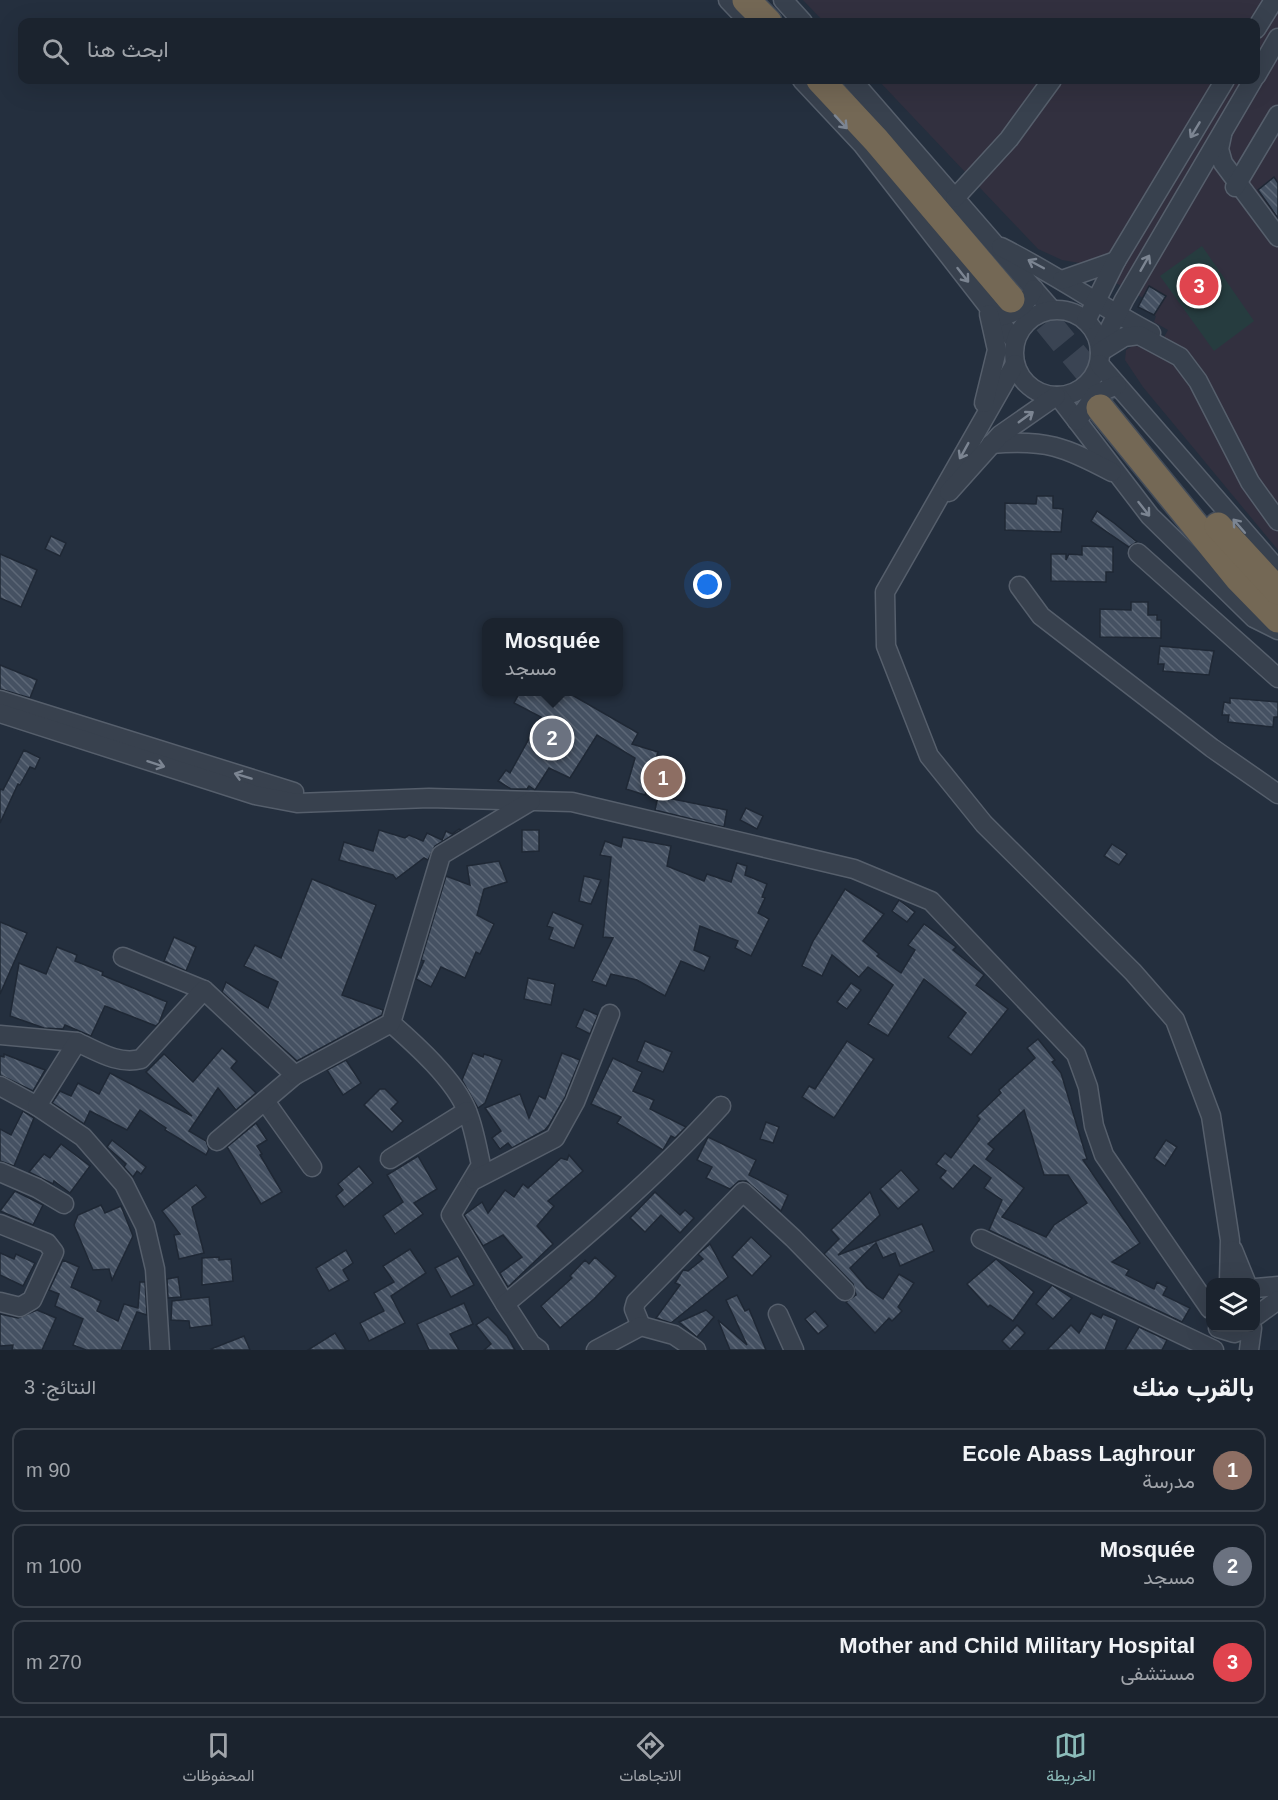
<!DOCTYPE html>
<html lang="ar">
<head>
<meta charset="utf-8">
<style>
	:root { --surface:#1b232e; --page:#242b36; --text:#f1f3f6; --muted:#a0a4aa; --line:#39404a; --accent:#8bbbb9 }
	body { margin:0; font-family:Helvetica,Vazirmatn,sans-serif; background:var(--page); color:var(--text); direction:rtl }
	.controls { position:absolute; right:18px; bottom:18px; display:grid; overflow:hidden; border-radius:12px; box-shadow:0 6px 24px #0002 }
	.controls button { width:54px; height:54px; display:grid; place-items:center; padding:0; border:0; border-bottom:2px solid var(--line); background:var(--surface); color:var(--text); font:30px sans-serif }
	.you { position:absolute; left:708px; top:585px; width:21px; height:21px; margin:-15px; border:4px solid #fff; border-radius:50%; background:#1a73e8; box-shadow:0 0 0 9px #1a73e833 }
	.badge { display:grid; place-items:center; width:39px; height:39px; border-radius:50%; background:var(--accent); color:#fff; font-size:20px; font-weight:700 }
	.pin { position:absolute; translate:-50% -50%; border:3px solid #fff; box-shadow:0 2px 6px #0006 }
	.popup { position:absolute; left:482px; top:618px; width:141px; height:78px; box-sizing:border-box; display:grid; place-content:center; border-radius:12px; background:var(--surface); filter:drop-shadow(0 2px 4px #0005); font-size:20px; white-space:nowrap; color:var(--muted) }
	.popup b { font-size:22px; color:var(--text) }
	.popup::after { content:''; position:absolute; left:50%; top:100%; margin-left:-12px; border:12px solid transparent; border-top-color:var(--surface) }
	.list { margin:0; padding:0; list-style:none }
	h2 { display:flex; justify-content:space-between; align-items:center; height:78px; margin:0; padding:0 24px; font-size:26px }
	h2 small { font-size:20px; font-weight:400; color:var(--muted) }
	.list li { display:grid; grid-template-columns:39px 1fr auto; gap:18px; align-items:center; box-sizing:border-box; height:84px; margin:0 12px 12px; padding:0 12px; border:2px solid var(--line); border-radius:12px }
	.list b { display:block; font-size:22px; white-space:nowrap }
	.list p { margin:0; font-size:20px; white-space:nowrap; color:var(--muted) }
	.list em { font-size:20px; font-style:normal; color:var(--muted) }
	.icon { flex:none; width:33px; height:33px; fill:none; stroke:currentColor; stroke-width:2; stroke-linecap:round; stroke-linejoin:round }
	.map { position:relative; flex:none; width:1278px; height:1350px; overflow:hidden; direction:ltr }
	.search { position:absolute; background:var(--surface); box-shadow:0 6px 24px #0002; left:18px; right:18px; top:18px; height:66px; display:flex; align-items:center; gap:15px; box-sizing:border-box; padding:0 21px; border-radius:12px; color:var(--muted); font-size:22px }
	.sheet { height:366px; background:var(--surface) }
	nav { display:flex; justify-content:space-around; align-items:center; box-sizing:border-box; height:84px; border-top:2px solid var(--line); background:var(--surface); font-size:16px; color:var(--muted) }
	nav a { display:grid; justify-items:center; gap:3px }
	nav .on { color:var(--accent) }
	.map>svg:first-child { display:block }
	.medical { fill:#32303f }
	.park { fill:#263c3f }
	.building { fill:url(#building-back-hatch); stroke:#1f2835; stroke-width:1.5; fill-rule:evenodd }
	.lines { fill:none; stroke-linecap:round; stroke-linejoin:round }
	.highway-tunnel { stroke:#3a4453; stroke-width:27; stroke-dasharray:27 14; stroke-linecap:butt }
	.minor-casing { stroke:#565f6c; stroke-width:21 }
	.highway-casing { stroke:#434c59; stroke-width:30 }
	.minor { stroke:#38414e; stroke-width:18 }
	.highway { stroke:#746855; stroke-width:27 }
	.oneway { stroke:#7c8592 }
</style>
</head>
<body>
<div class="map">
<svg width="1278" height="1350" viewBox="0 0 1278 1350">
	<defs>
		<pattern id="building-back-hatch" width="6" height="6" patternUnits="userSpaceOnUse" patternTransform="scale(1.5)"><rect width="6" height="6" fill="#455162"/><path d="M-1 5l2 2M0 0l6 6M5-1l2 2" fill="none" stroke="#5d6877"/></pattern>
	</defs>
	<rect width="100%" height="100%" fill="#242f3e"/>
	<path class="medical" d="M803,0H1278V550L1143,387L1125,360L1126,350L1134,345L1155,353L1168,330L1154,322L1156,316L1139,307L1143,298L1080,263L1062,260L1038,249L878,80H1256V22H824Z"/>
	<path class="park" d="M1202,246L1254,321L1214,351L1160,276Z"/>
	<g class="building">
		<path d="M1274,177L1278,183V218L1258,190Z"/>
		<path d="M1149,286L1166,296L1154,315L1138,307Z"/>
		<path d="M1037,496H1053V508L1063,509L1061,532L1005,530V503L1036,504Z"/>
		<path d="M1097,511L1114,523L1137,542L1129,547L1091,521Z"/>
		<path d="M51,536L66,543L60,556L45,549Z"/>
		<path d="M1082,546L1113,547V572H1106V582L1051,581V554H1066V560L1069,554L1082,555Z"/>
		<path d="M0,554L37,570L21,607L0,598Z"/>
		<path d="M1131,602H1148V615H1157V620H1161V638L1100,637V609L1131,610Z"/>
		<path d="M1160,646L1214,651L1209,675L1163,671L1164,664H1158Z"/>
		<path d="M0,665L37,680L30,698L0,689Z"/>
		<path d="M520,692H567L638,733L632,744L658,752L645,795L626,789L635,758L597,735L570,778L549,768L535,790L529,786L527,789H511L498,781L506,770L510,773L541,717L514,703Z"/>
		<path d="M1230,698L1278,702V717H1274L1273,727L1228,722L1229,715H1222L1224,702L1230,703Z"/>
		<path d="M24,750L40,758L35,769L30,767L20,785L18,784L0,823V789L3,790Z"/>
		<path d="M658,796L727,810L724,827L655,810Z"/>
		<path d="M746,808L763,816L757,829L740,820Z"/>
		<path d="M459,829L461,830L435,846L428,860L424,858L396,879L393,875L339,860L344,842L373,851L379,830L405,838L409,835L423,841L427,833L442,840L446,831L452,834Z"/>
		<path d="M522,830H539V851L522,852Z"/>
		<path d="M623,837L671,846L667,866L704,881L707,874L731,882L737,863L747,866L745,875L767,884L762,897L765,898L758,913L769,919L751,956L735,948L738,941L700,926L694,950L710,957L704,971L681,961L665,996L637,980L611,974L606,986L592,981L613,938L603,937L611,857L600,855L605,841L621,847Z"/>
		<path d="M1112,844L1127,854L1119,865L1104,856Z"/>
		<path d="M499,861L507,882L484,889L477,915L494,924L480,954L476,952L465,978L441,967L431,987L416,979L424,961L421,960L446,876L470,885L467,866Z"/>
		<path d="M584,876L601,880L591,904L579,901Z"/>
		<path d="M312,879L376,905L342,995L383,1010L382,1015L297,1061L222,992L226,982L268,1008L278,982L244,966L255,945L281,958Z"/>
		<path d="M845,889L884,914L863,941L879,954L877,956L901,973L915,950L908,945L924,924L956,947L953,950L984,975L976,985L1008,1009L971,1055L948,1037L966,1013L924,979L888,1036L868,1024L893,985L868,967L859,977L832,955L822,976L802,966L813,941Z"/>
		<path d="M899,900L915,912L907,922L892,911Z"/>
		<path d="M553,912L583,925L574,948L549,939L553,928L547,926Z"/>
		<path d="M0,922L27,933L0,994Z"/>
		<path d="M174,937L196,947L186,971L164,961Z"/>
		<path d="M57,947L77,955L75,961L103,972L102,975L167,1002L159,1023L156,1026L105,1006L91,1036L65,1025L63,1029L44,1028L10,1016L19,963L46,974Z"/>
		<path d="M528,978L555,984L551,1005L524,999Z"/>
		<path d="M851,983L861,990L847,1009L837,1002Z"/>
		<path d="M584,1009L598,1015L590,1034L576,1027Z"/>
		<path d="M1038,1039L1055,1060L1052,1062L1061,1073L1087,1159L1083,1160L1140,1243L1112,1262L1129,1270L1126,1275L1154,1289L1157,1282L1167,1287L1163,1295L1190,1308L1182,1322L989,1230L1002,1200L984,1188L991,1178L974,1165L953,1189L940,1178L946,1171L936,1164L945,1153L951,1158L980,1119L977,1116L1001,1093L999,1090L1035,1058L1027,1048ZM1024,1110L1044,1175H1068L1087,1203L1054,1225L1046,1237L1002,1217L1024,1188L986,1159L994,1149L988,1144Z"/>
		<path d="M645,1041L672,1052L663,1072L637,1061Z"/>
		<path d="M847,1041L874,1059L834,1118L802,1097L809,1086L815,1089Z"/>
		<path d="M222,1048L237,1061L231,1068L256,1093L236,1110L218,1088L189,1131L206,1141L209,1149L206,1155L165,1130L166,1128L140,1110L127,1130L90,1111L84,1124L52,1103L60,1091L71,1096L78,1083L99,1094L110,1073L192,1116L146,1072L164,1054L193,1082Z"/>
		<path d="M473,1053L483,1057L484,1054L502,1060L485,1103L478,1108L462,1080Z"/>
		<path d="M562,1053L580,1060L565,1097L549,1125L545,1130L512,1148L508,1143L500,1149L492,1138L501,1131L485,1108L520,1094L529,1118L539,1096L545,1099Z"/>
		<path d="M4,1054L45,1070L33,1091L0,1075V1056L4,1057Z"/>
		<path d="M613,1058L642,1072L633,1091L654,1100L650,1109L686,1127L675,1138L671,1136L663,1150L617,1123L621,1117L591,1104Z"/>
		<path d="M346,1060L361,1083L343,1095L327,1070Z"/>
		<path d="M380,1089H385L398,1102L391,1109L403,1121L392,1132L364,1105Z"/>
		<path d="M23,1111L34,1118L14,1166L0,1161V1129L11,1135Z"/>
		<path d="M766,1122L779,1127L773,1143L760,1139Z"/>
		<path d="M256,1123L267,1140L257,1146L262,1154L260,1155L282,1192L261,1204L227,1147Z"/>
		<path d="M708,1137L756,1160L749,1175L788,1195L781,1211L746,1181H739L730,1189L706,1178L712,1167L697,1160Z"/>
		<path d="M112,1140L146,1167L141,1174L137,1171L133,1177L124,1167L126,1164L107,1147Z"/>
		<path d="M1166,1140L1177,1147L1165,1166L1154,1158Z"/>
		<path d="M61,1144L90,1166L70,1193L54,1181L53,1184L29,1172L44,1154L50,1158Z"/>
		<path d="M569,1155L583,1171L548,1201L554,1206L537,1226L553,1244L508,1287L500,1273L522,1257L503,1235L483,1246L464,1215L482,1202L488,1213L505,1190L514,1197L523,1184L528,1188L561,1158L567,1160Z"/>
		<path d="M418,1156L437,1189L414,1203L423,1214L395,1234L383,1216L403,1202L387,1175Z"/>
		<path d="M359,1166L373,1183L344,1207L336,1196L343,1190L338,1184Z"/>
		<path d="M901,1170L919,1190L898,1209L880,1189Z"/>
		<path d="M196,1185L206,1197L192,1207L204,1253L179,1259L174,1235L180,1234L162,1211Z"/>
		<path d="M15,1191L43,1205L33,1225L0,1211Z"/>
		<path d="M655,1192L680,1215L685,1210L694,1218L680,1233L661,1215L645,1232L630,1218Z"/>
		<path d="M870,1192L880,1215L838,1255L922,1224L934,1251L900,1266L895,1253L883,1258L876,1243L850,1268L867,1288L883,1299L899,1274L914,1283L898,1307L902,1311L892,1321L889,1318L875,1333L846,1302L856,1295L853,1284L824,1254L839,1239L831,1230Z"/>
		<path d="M101,1205L105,1213L121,1206L133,1236L112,1280L109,1269L93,1270L74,1225L78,1215Z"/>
		<path d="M751,1237L771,1256L752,1276L732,1257Z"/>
		<path d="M710,1244L728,1277L671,1323L656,1318L680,1285L675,1283L683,1270L688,1271L703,1259L698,1254Z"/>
		<path d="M410,1249L426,1273L391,1296L405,1323L369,1341L360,1323L384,1311L374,1293L394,1282L383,1266Z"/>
		<path d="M346,1250L353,1263L343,1270L349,1280L329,1291L316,1268Z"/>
		<path d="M0,1253L14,1259L16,1254L35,1263L23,1286L0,1275Z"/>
		<path d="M458,1256L474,1285L451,1297L435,1268Z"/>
		<path d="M219,1257V1260L231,1259L233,1281L202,1285V1258Z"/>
		<path d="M595,1257L616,1276L594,1299L560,1328L541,1306L572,1278L570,1276L585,1260L589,1264Z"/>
		<path d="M996,1259L1034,1292L1013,1321L990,1305L988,1307L967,1284Z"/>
		<path d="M63,1260L79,1267L71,1287L101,1301L97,1311L118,1321L124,1304L138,1308L140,1282H145L147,1315L137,1312L121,1350H86L73,1345L83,1319L55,1306L59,1294L49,1290Z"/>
		<path d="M178,1277L181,1297L168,1298L167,1279Z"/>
		<path d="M1052,1285L1072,1298L1053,1319L1036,1304Z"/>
		<path d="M737,1295L745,1311L749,1309L766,1350H730L718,1320L747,1345L726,1300Z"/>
		<path d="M209,1297L212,1325L190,1328L189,1321L171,1320L172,1301Z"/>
		<path d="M464,1303L473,1324L450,1334L459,1350H429L417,1324Z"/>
		<path d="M37,1310L56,1318L42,1350H12L13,1345L0,1346V1314L18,1318Z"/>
		<path d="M706,1310L714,1317L697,1337L679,1322Z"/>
		<path d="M815,1311L828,1326L818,1334L805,1319Z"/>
		<path d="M1091,1313L1101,1318L1103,1314L1117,1320L1105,1350H1047L1071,1325L1079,1333Z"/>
		<path d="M488,1317L507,1336L515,1350H484L491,1344L476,1325Z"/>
		<path d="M1017,1325L1025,1333L1010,1349L1002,1341Z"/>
		<path d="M1139,1327L1167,1340L1162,1350H1125Z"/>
		<path d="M335,1333L346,1350H308Z"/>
		<path d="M244,1336L250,1350H212L211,1349Z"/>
	</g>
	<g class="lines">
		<path class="highway-tunnel" d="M1021,290L1112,401"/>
		<defs>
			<g id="minor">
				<path d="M728,0L749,22"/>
				<path d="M783,0L803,22"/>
				<path d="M1256,29L1274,0"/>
				<path d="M1256,76L1278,38"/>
				<path d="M802,80L862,144L1015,341"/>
				<path d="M852,80L1052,310"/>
				<path d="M1222,135L1219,149L1223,163L1278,237"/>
				<path d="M1235,187L1278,115"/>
				<path d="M955,198L1009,139L1052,80"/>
				<path d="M1001,247C1053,273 1100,306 1151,333"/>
				<path d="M1062,280L1116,261"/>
				<circle cx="1057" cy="353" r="43"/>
				<path d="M996,317C1014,315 1026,306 1034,289"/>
				<path d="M1086,321L1116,261L1225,80"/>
				<path d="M1100,348L1124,300L1253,80"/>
				<path d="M1100,352L1124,337L1139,335L1180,357L1198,381L1250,482L1278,521"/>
				<path d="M1015,364L885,592L886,646L929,756L984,824L1133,972L1175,1020L1211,1116L1230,1240L1229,1282"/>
				<path d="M1099,364L1278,570"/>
				<path d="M1058,396L1150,516L1254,618L1278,630"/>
				<path d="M984,403L997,350L989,314"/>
				<path d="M1077,421L1096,394L1117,385"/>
				<path d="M991,444C1046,439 1065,447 1112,472"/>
				<path d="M949,492L1000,435L1056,396"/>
				<path d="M1138,553L1278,678"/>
				<path d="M1019,586L1041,616L1212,748L1278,794"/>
				<path d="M0,700L294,792"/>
				<path d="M0,713L255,795L297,803L429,798L572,802L854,869L931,901L1076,1054L1088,1087L1094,1126L1104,1155L1210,1309"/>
				<path d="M123,957L204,990"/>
				<path d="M391,1023C416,1045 455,1080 467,1111C474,1128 477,1147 481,1165L451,1215L505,1304L531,1344L539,1350"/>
				<path d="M0,1035L77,1042"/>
				<path d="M0,1086L37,1106"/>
				<path d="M265,1101L312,1167"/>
				<path d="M217,1141L295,1075"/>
				<path d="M390,1159L467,1111"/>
				<path d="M0,1172L37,1188L64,1204"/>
				<path d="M474,1180L555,1138L575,1102L610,1014"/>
				<path d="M0,1224L47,1243L54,1252L32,1300L20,1307L0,1302"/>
				<path d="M981,1239L1214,1350"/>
				<path d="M1233,1250L1246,1282"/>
				<path d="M1256,1288L1278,1286"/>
				<path d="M505,1304C580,1242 655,1179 721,1106"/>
				<path d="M778,1314L794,1350"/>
				<path d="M1256,1316L1278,1300"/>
				<path d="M641,1326L634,1309L636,1302L743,1192L793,1238L845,1291"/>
				<path d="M1218,1328L1234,1333L1248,1328"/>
				<path d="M160,1350L155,1269L145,1226L124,1184L83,1137L37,1106L77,1042C97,1051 118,1065 141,1059L204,990L295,1075L391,1023L441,855L531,801"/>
				<path d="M596,1350L641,1326L674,1335L696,1350"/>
				<path d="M1249,1350L1252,1328"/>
			</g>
			<g id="highway">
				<path d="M746,0L768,22"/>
				<path d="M820,80L876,140L1011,299"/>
				<path d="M1100,408L1238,578L1278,619"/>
				<path d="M1218,526L1278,591"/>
			</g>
		</defs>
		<use href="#minor" class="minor-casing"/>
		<use href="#highway" class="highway-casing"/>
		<use href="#minor" class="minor"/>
		<use href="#highway" class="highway"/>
	</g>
	<defs><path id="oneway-shaft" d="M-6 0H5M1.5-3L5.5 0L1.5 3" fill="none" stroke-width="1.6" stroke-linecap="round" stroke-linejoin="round" transform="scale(1.5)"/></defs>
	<g class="oneway">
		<use href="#oneway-shaft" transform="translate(841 122) rotate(47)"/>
		<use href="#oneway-shaft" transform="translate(1195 130) rotate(121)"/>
		<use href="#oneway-shaft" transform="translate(1145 263) rotate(-60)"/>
		<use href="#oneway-shaft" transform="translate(1036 264) rotate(-152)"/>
		<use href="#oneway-shaft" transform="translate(963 275) rotate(52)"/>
		<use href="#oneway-shaft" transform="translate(1026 417) rotate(-36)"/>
		<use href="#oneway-shaft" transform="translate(964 451) rotate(119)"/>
		<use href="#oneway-shaft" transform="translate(1144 509) rotate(52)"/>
		<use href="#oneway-shaft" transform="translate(1239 526) rotate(-131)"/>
		<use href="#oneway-shaft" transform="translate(156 764) rotate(18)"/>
		<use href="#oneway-shaft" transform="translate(243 776) rotate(-163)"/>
	</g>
</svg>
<div class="controls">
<button><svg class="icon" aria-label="layers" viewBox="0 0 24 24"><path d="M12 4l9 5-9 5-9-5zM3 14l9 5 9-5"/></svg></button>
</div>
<div class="you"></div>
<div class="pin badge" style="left:663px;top:778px;background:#8d6e63">1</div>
<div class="pin badge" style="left:552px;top:738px;background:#6b7280">2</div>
<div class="popup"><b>Mosquée</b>مسجد</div>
<div class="pin badge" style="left:1199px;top:286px;background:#e0444e">3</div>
<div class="search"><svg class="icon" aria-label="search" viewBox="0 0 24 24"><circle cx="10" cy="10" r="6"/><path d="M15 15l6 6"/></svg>ابحث هنا</div>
</div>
<section class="sheet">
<h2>بالقرب منك<small>النتائج: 3</small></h2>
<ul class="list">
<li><span class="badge" style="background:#8d6e63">1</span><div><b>Ecole Abass Laghrour</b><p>مدرسة</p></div><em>90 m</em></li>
<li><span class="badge" style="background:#6b7280">2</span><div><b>Mosquée</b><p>مسجد</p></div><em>100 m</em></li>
<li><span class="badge" style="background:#e0444e">3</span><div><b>Mother and Child Military Hospital</b><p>مستشفى</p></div><em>270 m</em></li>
</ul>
</section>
<nav>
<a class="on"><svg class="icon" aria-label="map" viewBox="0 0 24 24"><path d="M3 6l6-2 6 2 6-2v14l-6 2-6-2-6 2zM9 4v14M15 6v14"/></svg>الخريطة</a>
<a><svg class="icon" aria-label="directions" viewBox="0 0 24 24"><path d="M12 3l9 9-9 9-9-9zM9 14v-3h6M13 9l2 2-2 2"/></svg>الاتجاهات</a>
<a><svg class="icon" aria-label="saved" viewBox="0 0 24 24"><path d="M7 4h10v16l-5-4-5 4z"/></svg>المحفوظات</a>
</nav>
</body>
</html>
